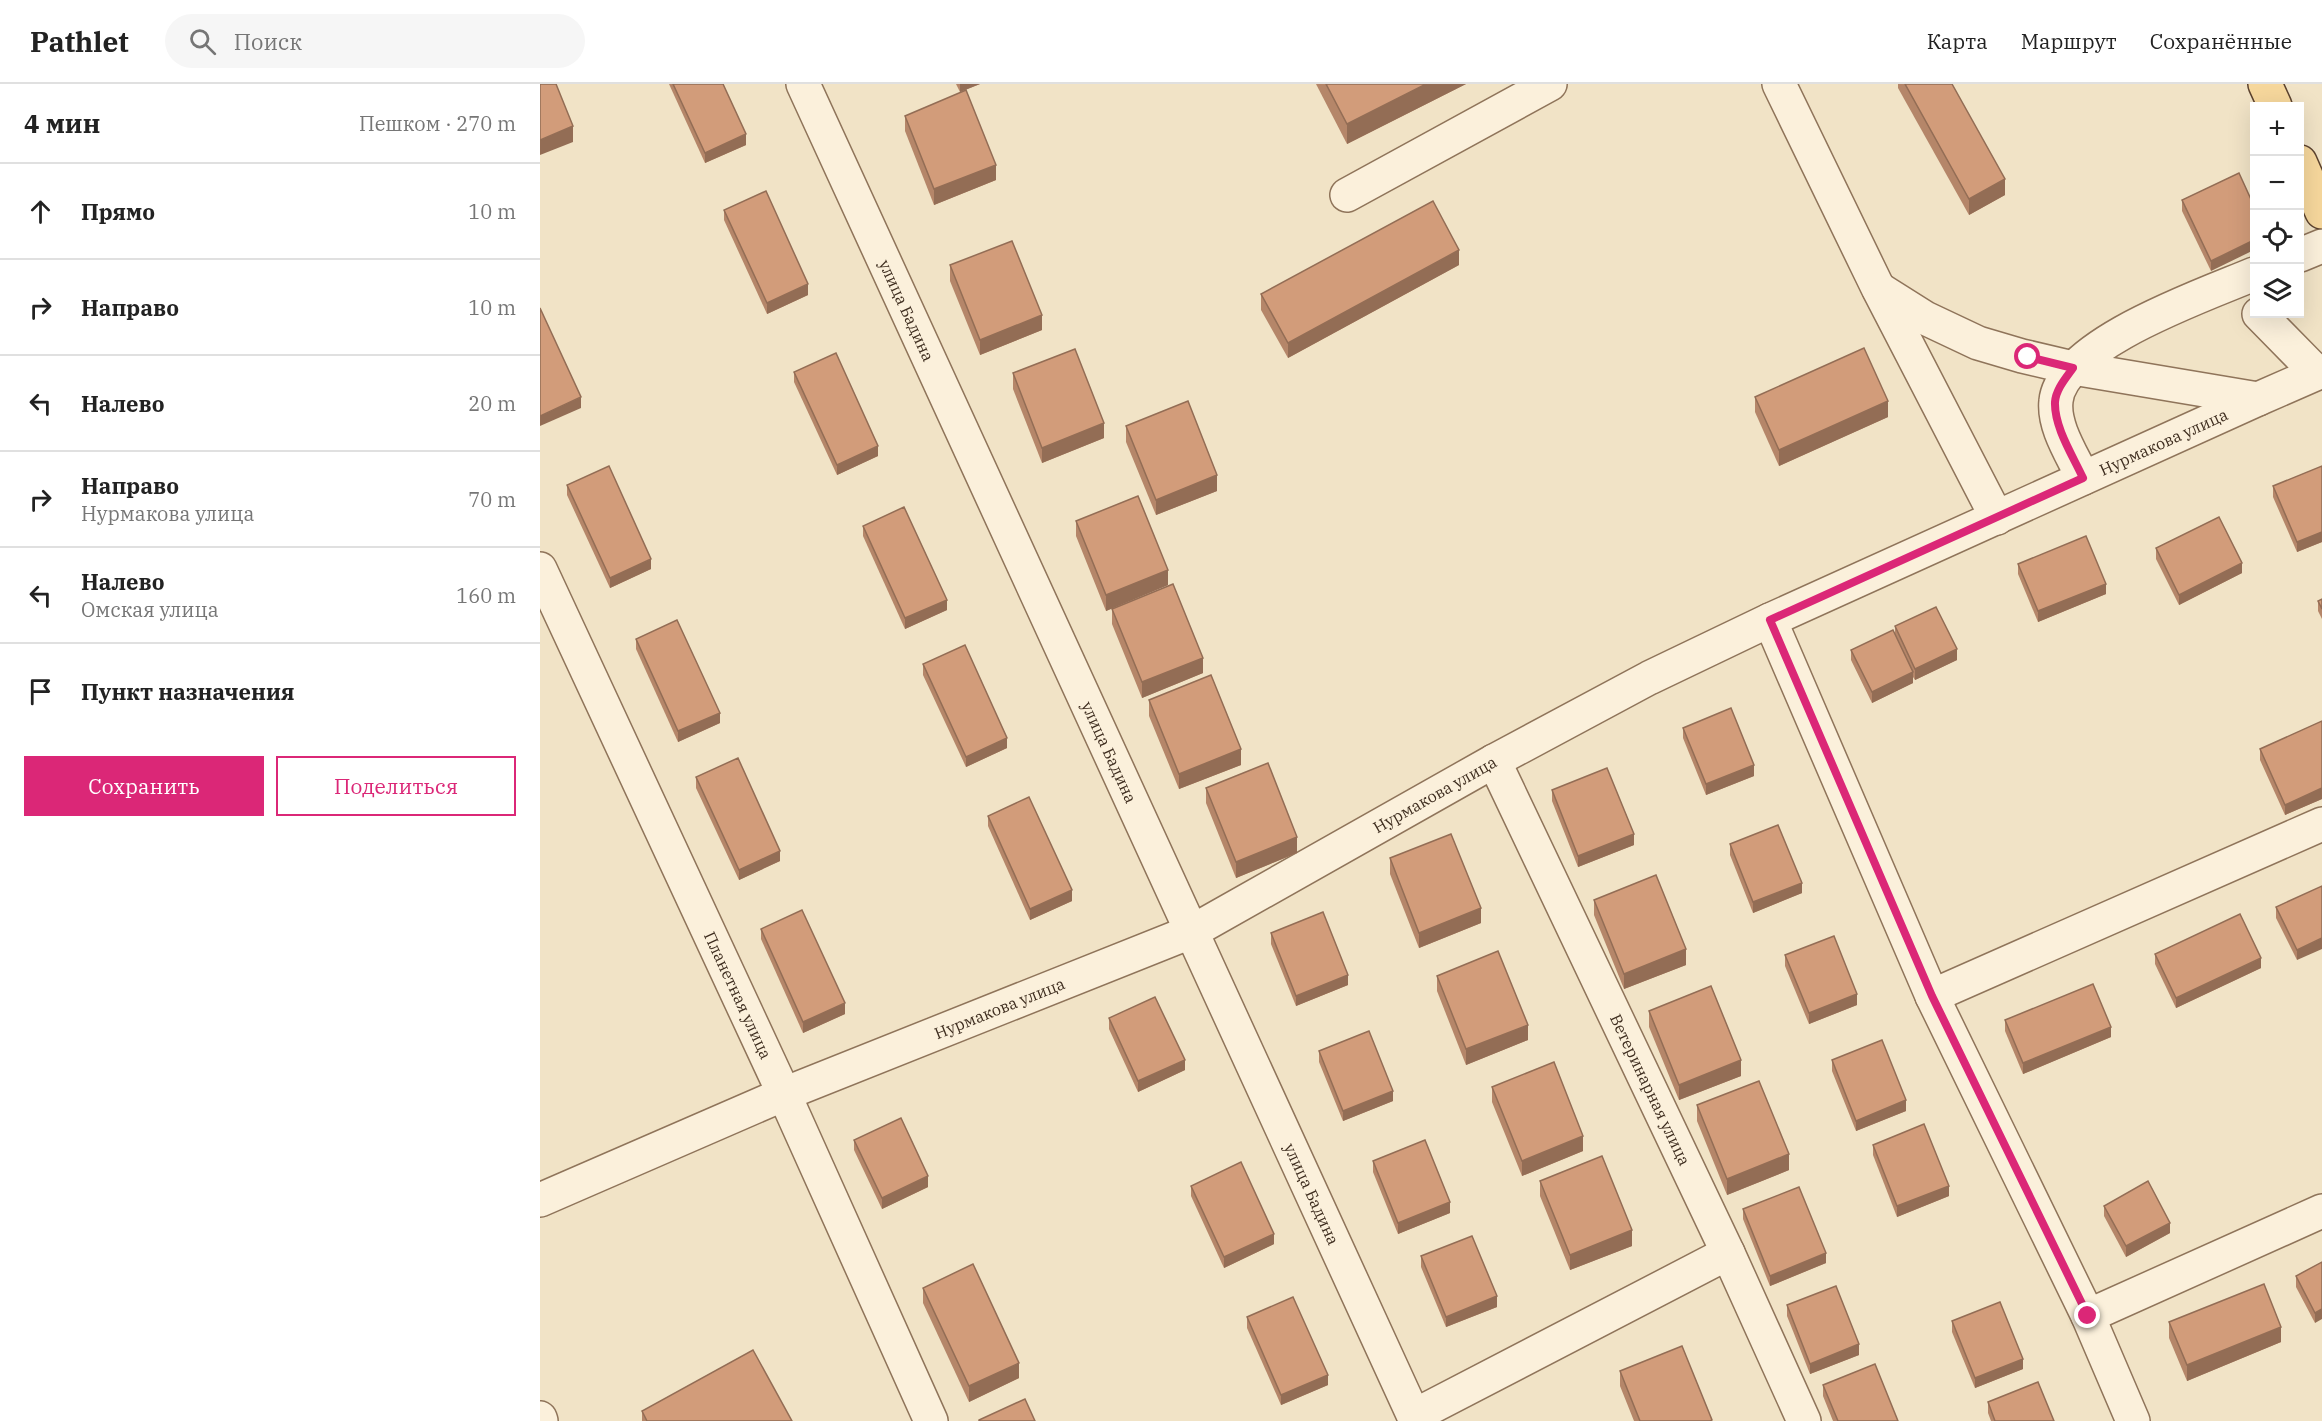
<!DOCTYPE html>
<html lang="ru">
<head>
<meta charset="utf-8">
<style>
	:root { --surface:#fff; --page:#f6f6f6; --text:#222; --muted:#767676; --line:#e0e0e0; --accent:#db2777 }
	body { margin:0; font-family:"IBM Plex Serif",serif; background:var(--page); color:var(--text) }
	.controls { position:absolute; right:18px; top:18px; display:grid; overflow:hidden; border-radius:0px; box-shadow:0 6px 24px #0002 }
	.controls button { width:54px; height:54px; display:grid; place-items:center; padding:0; border:0; border-bottom:2px solid var(--line); background:var(--surface); color:var(--text); font:30px sans-serif }
	.stop { position:absolute; width:18px; height:18px; margin:-14px; border:4px solid #db2777; border-radius:50%; background:#fff }
	.stop.end { background:#db2777; border-color:#fff; box-shadow:0 2px 6px #0008 }
	.list { margin:0; padding:0; list-style:none }
	h2 { display:flex; justify-content:space-between; align-items:center; height:78px; margin:0; padding:0 24px; font-size:26px }
	h2 small { font-size:20px; font-weight:400; color:var(--muted) }
	.list li { display:grid; grid-template-columns:39px 1fr auto; gap:18px; align-items:center; box-sizing:border-box; height:96px; padding:0 24px; border-top:2px solid var(--line) }
	.list b { display:block; font-size:22px; white-space:nowrap }
	.list p { margin:0; font-size:20px; white-space:nowrap; color:var(--muted) }
	.list em { font-size:20px; font-style:normal; color:var(--muted) }
	.actions { display:flex; gap:12px; padding:18px 24px }
	.actions a { flex:1; padding:14px 0; border:2px solid var(--accent); border-radius:0px; text-align:center; font-size:21px; color:var(--accent) }
	.actions .main { background:var(--accent); color:#fff }
	.icon { flex:none; width:33px; height:33px; fill:none; stroke:currentColor; stroke-width:2; stroke-linecap:round; stroke-linejoin:round }
	.map { position:relative; flex:none; width:1782px; height:1337px; overflow:hidden }
	header { display:flex; align-items:center; gap:36px; box-sizing:border-box; height:84px; padding:0 30px; background:var(--surface); border-bottom:2px solid var(--line) }
	header strong { font-size:28px }
	nav { display:flex; gap:33px; margin-inline-start:auto; font-size:21px }
	.search { width:420px; height:54px; background:var(--page); display:flex; align-items:center; gap:15px; box-sizing:border-box; padding:0 21px; border-radius:33px; color:var(--muted); font-size:22px }
	main { display:flex }
	aside { flex:1; background:var(--surface) }
	.map>svg:first-child { display:block }
	.lines { fill:none; stroke-linecap:round; stroke-linejoin:round }
	.minor-casing { stroke:#8f745a; stroke-width:36 }
	.major-casing { stroke:#5c422e; stroke-width:36 }
	.minor { stroke:#fbf0db; stroke-width:33 }
	.major { stroke:#f6d79c; stroke-width:33 }
	.wall { fill:#b58669 }
	.shaded-wall { fill:#936d55 }
	.building { fill:#d29c7a; stroke:#936d55; stroke-width:1.5 }
	.route { stroke:#db2777; stroke-width:8 }
	.labels { text-anchor:middle; dominant-baseline:central; stroke-width:4.5; stroke-linejoin:round; paint-order:stroke }
	.street-label { font-size:16px; fill:#3e2d1f; stroke:#f8edd6 }
</style>
</head>
<body>
<header>
<strong>Pathlet</strong>
<div class="search"><svg class="icon" aria-label="search" viewBox="0 0 24 24"><circle cx="10" cy="10" r="6"/><path d="M15 15l6 6"/></svg>Поиск</div>
<nav><a>Карта</a><a>Маршрут</a><a>Сохранённые</a></nav>
</header>
<main>
<aside>
<h2>4 мин<small>Пешком · 270 m</small></h2>
<ul class="list">
<li><svg class="icon" aria-label="ahead" viewBox="0 0 24 24"><path d="M12 20V5M6 11l6-6 6 6"/></svg><div><b>Прямо</b></div><em>10 m</em></li>
<li><svg class="icon" aria-label="right" viewBox="0 0 24 24"><path d="M7 20v-9h11M14 6l5 5-5 5"/></svg><div><b>Направо</b></div><em>10 m</em></li>
<li><svg class="icon" aria-label="left" viewBox="0 0 24 24"><path d="M17 20v-9H6M10 6l-5 5 5 5"/></svg><div><b>Налево</b></div><em>20 m</em></li>
<li><svg class="icon" aria-label="right" viewBox="0 0 24 24"><path d="M7 20v-9h11M14 6l5 5-5 5"/></svg><div><b>Направо</b><p>Нурмакова улица</p></div><em>70 m</em></li>
<li><svg class="icon" aria-label="left" viewBox="0 0 24 24"><path d="M17 20v-9H6M10 6l-5 5 5 5"/></svg><div><b>Налево</b><p>Омская улица</p></div><em>160 m</em></li>
<li><svg class="icon" aria-label="arrive" viewBox="0 0 24 24"><path d="M6 21V4h12l-3 4 3 4H6"/></svg><div><b>Пункт назначения</b></div></li>
</ul>
<div class="actions"><a class="main">Сохранить</a><a>Поделиться</a></div>
</aside>
<div class="map">
<svg width="1782" height="1337" viewBox="0 0 1782 1337">
	<rect width="100%" height="100%" fill="#f1e3c6"/>
	<g class="lines">
		<defs>
			<g id="minor">
				<path id="s1" d="M263,0L876,1337"/>
				<path d="M1239,0L1338,204L1457,434"/>
				<path d="M807,111L1010,0"/>
				<path d="M1760,171L1782,162"/>
				<path d="M1339,205L1385,234L1438,259L1482,272L1533,284L1718,315"/>
				<path d="M1719,230L1777,289"/>
				<path d="M1543,394C1533,372 1513,343 1516,317C1521,260 1667,210 1714,190"/>
				<path id="s2" d="M0,485L244,1010L391,1337"/>
				<path d="M1230,536L1392,912L1548,1232L1593,1337"/>
				<path id="s3" d="M954,677L1188,1169L1264,1337"/>
				<path d="M1392,912L1782,740"/>
				<path id="s4" d="M0,1116L244,1010L653,847L954,677L1109,594L1230,536L1718,315L1782,287"/>
				<path d="M1548,1232L1782,1127"/>
				<path d="M874,1332L1188,1169"/>
				<path d="M0,1334L1,1337"/>
			</g>
			<g id="major">
				<path d="M1725,0L1735,22"/>
				<path d="M1760,78L1782,128"/>
			</g>
		</defs>
		<use href="#minor" class="minor-casing"/>
		<use href="#major" class="major-casing"/>
		<use href="#minor" class="minor"/>
		<use href="#major" class="major"/>
	</g>
	<g class="wall">
		<path d="M129,0H183L206,61L165,79Z"/>
		<path d="M416,0H440L420,8Z"/>
		<path d="M776,0H926L807,60Z"/>
		<path d="M1358,0H1412L1465,111L1429,131L1358,4Z"/>
		<path d="M365,32L456,96L394,121L365,47Z"/>
		<path d="M1699,89L1671,187L1642,127V116Z"/>
		<path d="M184,126L268,211L227,230L184,136Z"/>
		<path d="M410,181L502,246L440,271L410,197Z"/>
		<path d="M919,181L748,274L721,226V210Z"/>
		<path d="M254,288L338,372L297,391L254,298Z"/>
		<path d="M473,289L564,354L502,379L473,305Z"/>
		<path d="M1215,313L1348,333L1239,382L1215,328Z"/>
		<path d="M586,342L677,407L616,431L586,358Z"/>
		<path d="M1782,382V458L1757,468L1733,413V402Z"/>
		<path d="M27,401L111,485L70,504L27,411Z"/>
		<path d="M536,437L628,501L566,527L536,452Z"/>
		<path d="M323,442L407,526L365,545L323,452Z"/>
		<path d="M1616,464L1702,489L1639,521L1616,475Z"/>
		<path d="M1478,480L1566,510L1498,538L1478,490Z"/>
		<path d="M1782,515V535L1778,527V517Z"/>
		<path d="M572,525L663,589L602,614L572,540Z"/>
		<path d="M1355,542L1417,576L1375,596L1373,593V599L1332,619L1311,576V566L1355,549Z"/>
		<path d="M96,555L180,639L138,658L96,565Z"/>
		<path d="M383,580L467,664L426,683L383,591Z"/>
		<path d="M609,616L701,681L639,705L609,632Z"/>
		<path d="M1782,637V715L1745,731L1720,676V665Z"/>
		<path d="M1143,644L1214,692L1166,711L1143,654Z"/>
		<path d="M156,693L240,777L199,796L156,704Z"/>
		<path d="M666,704L757,769L696,794L666,719Z"/>
		<path d="M1012,706L1094,761L1038,783L1012,717Z"/>
		<path d="M448,732L532,817L490,836L448,742Z"/>
		<path d="M1190,760L1262,809L1213,829L1190,771Z"/>
		<path d="M850,774L941,839L879,864L850,790Z"/>
		<path d="M1782,802L1757,876L1736,834V823Z"/>
		<path d="M1054,816L1146,881L1084,905L1054,831Z"/>
		<path d="M221,845L305,930L263,949L221,855Z"/>
		<path d="M731,849L808,901L756,922L731,860Z"/>
		<path d="M1615,870L1721,884L1636,924L1615,880Z"/>
		<path d="M1245,871L1317,921L1269,940L1245,882Z"/>
		<path d="M897,892L988,956L926,981L897,907Z"/>
		<path d="M1109,927L1201,992L1139,1016L1109,943Z"/>
		<path d="M569,934L645,986L598,1008L569,945Z"/>
		<path d="M1465,936L1571,953L1483,990L1465,947Z"/>
		<path d="M779,967L853,1017L803,1037L779,978Z"/>
		<path d="M1292,976L1366,1027L1316,1047L1292,987Z"/>
		<path d="M952,1003L1043,1067L982,1092L952,1018Z"/>
		<path d="M1157,1021L1249,1086L1187,1111L1157,1037Z"/>
		<path d="M314,1056L388,1103L342,1125L314,1066Z"/>
		<path d="M1333,1061L1409,1112L1357,1133L1333,1071Z"/>
		<path d="M833,1077L910,1129L858,1150L833,1088Z"/>
		<path d="M1000,1097L1092,1162L1030,1186L1000,1112Z"/>
		<path d="M651,1102L734,1160L684,1184L651,1112Z"/>
		<path d="M1564,1122L1630,1149L1586,1173L1564,1132Z"/>
		<path d="M1203,1125L1286,1179L1230,1202L1203,1135Z"/>
		<path d="M881,1172L957,1223L906,1243L881,1183Z"/>
		<path d="M1782,1178L1775,1239L1756,1203V1192Z"/>
		<path d="M383,1204L479,1294L429,1318L383,1219Z"/>
		<path d="M1247,1221L1319,1271L1270,1290L1247,1232Z"/>
		<path d="M707,1233L788,1301L741,1321L707,1244Z"/>
		<path d="M1412,1237L1483,1285L1435,1304L1412,1248Z"/>
		<path d="M1629,1238L1741,1258L1647,1297L1629,1254Z"/>
		<path d="M1080,1287L1172,1337H1094L1080,1302Z"/>
		<path d="M1283,1301L1358,1337H1293L1283,1312Z"/>
		<path d="M1448,1318L1514,1337H1451L1448,1329Z"/>
		<path d="M102,1327L252,1337H102Z"/>
	</g>
	<g class="shaded-wall">
		<path d="M420,0H440L420,8Z"/>
		<path d="M886,0H926L807,60V40Z"/>
		<path d="M33,42V58L0,71V56Z"/>
		<path d="M206,50V61L165,79V69Z"/>
		<path d="M456,81V96L394,121V105Z"/>
		<path d="M1465,95V111L1429,131V115Z"/>
		<path d="M1714,156V166L1671,187V177Z"/>
		<path d="M919,166V181L748,274V259Z"/>
		<path d="M268,200V211L227,230V219Z"/>
		<path d="M502,231V246L440,271V256Z"/>
		<path d="M41,313V324L0,342V332Z"/>
		<path d="M1348,317V333L1239,382V366Z"/>
		<path d="M564,339V354L502,379V364Z"/>
		<path d="M338,362V372L297,391V381Z"/>
		<path d="M677,391V407L616,431V416Z"/>
		<path d="M1782,448V458L1757,468V458Z"/>
		<path d="M111,475V485L70,504V494Z"/>
		<path d="M1702,479V489L1639,521V511Z"/>
		<path d="M628,486V501L566,527V511Z"/>
		<path d="M1566,500V510L1498,538V527Z"/>
		<path d="M407,516V526L365,545V534Z"/>
		<path d="M1417,565V576L1375,596V585Z"/>
		<path d="M663,574V589L602,614V598Z"/>
		<path d="M1373,588V599L1332,619V608Z"/>
		<path d="M180,629V639L138,658V647Z"/>
		<path d="M467,654V664L426,683V673Z"/>
		<path d="M701,665V681L639,705V690Z"/>
		<path d="M1214,681V692L1166,711V700Z"/>
		<path d="M1782,704V715L1745,731V721Z"/>
		<path d="M1094,750V761L1038,783V772Z"/>
		<path d="M757,753V769L696,794V778Z"/>
		<path d="M240,767V777L199,796V786Z"/>
		<path d="M1262,799V809L1213,829V818Z"/>
		<path d="M532,806V817L490,836V825Z"/>
		<path d="M941,824V839L879,864V849Z"/>
		<path d="M1782,854V865L1757,876V866Z"/>
		<path d="M1146,865V881L1084,905V890Z"/>
		<path d="M1721,874V884L1636,924V914Z"/>
		<path d="M808,891V901L756,922V912Z"/>
		<path d="M1317,910V921L1269,940V929Z"/>
		<path d="M305,919V930L263,949V938Z"/>
		<path d="M988,941V956L926,981V965Z"/>
		<path d="M1571,943V953L1483,990V979Z"/>
		<path d="M645,976V986L598,1008V997Z"/>
		<path d="M1201,976V992L1139,1016V1001Z"/>
		<path d="M853,1007V1017L803,1037V1027Z"/>
		<path d="M1366,1016V1027L1316,1047V1037Z"/>
		<path d="M1043,1052V1067L982,1092V1077Z"/>
		<path d="M1249,1070V1086L1187,1111V1095Z"/>
		<path d="M388,1092V1103L342,1125V1114Z"/>
		<path d="M1409,1102V1112L1357,1133V1122Z"/>
		<path d="M910,1118V1129L858,1150V1139Z"/>
		<path d="M1630,1139V1149L1586,1173V1162Z"/>
		<path d="M1092,1146V1162L1030,1186V1171Z"/>
		<path d="M734,1150V1160L684,1184V1173Z"/>
		<path d="M1286,1169V1179L1230,1202V1192Z"/>
		<path d="M957,1212V1223L906,1243V1233Z"/>
		<path d="M1782,1225V1235L1775,1239V1229Z"/>
		<path d="M1741,1243V1258L1647,1297V1281Z"/>
		<path d="M1319,1260V1271L1270,1290V1280Z"/>
		<path d="M1483,1275V1285L1435,1304V1294Z"/>
		<path d="M479,1279V1294L429,1318V1302Z"/>
		<path d="M788,1291V1301L741,1321V1311Z"/>
	</g>
	<g class="building">
		<path d="M0,0H16L33,42L0,56Z"/>
		<path d="M133,0H183L206,50L165,69Z"/>
		<path d="M786,0H886L807,40Z"/>
		<path d="M1365,0H1412L1465,95L1429,115Z"/>
		<path d="M426,6L456,81L394,105L365,32Z"/>
		<path d="M1699,89L1714,122V156L1671,177L1642,116Z"/>
		<path d="M226,107L268,200L227,219L184,126Z"/>
		<path d="M893,117L919,166L748,259L721,210Z"/>
		<path d="M472,157L502,231L440,256L410,181Z"/>
		<path d="M0,224L41,313L0,332Z"/>
		<path d="M1324,264L1348,317L1239,366L1215,313Z"/>
		<path d="M535,265L564,339L502,364L473,289Z"/>
		<path d="M296,269L338,362L297,381L254,288Z"/>
		<path d="M648,317L677,391L616,416L586,342Z"/>
		<path d="M69,382L111,475L70,494L27,401Z"/>
		<path d="M1782,382V448L1757,458L1733,402Z"/>
		<path d="M598,412L628,486L566,511L536,437Z"/>
		<path d="M364,423L407,516L365,534L323,442Z"/>
		<path d="M1679,433L1702,479L1639,511L1616,464Z"/>
		<path d="M1546,452L1566,500L1498,527L1478,480Z"/>
		<path d="M633,500L663,574L602,598L572,525Z"/>
		<path d="M1782,515V525L1778,517Z"/>
		<path d="M1396,523L1417,565L1375,585L1355,542Z"/>
		<path d="M137,536L180,629L138,647L96,555Z"/>
		<path d="M1353,546L1373,588L1332,608L1311,566Z"/>
		<path d="M425,561L467,654L426,673L383,580Z"/>
		<path d="M671,591L701,665L639,690L609,616Z"/>
		<path d="M1191,624L1214,681L1166,700L1143,644Z"/>
		<path d="M1782,637V704L1745,721L1720,665Z"/>
		<path d="M198,674L240,767L199,786L156,693Z"/>
		<path d="M728,679L757,753L696,778L666,704Z"/>
		<path d="M1067,684L1094,750L1038,772L1012,706Z"/>
		<path d="M489,713L532,806L490,825L448,732Z"/>
		<path d="M1238,741L1262,799L1213,818L1190,760Z"/>
		<path d="M911,750L941,824L879,849L850,774Z"/>
		<path d="M1116,791L1146,865L1084,890L1054,816Z"/>
		<path d="M1782,802V854L1757,866L1736,823Z"/>
		<path d="M262,826L305,919L263,938L221,845Z"/>
		<path d="M783,828L808,891L756,912L731,849Z"/>
		<path d="M1700,830L1721,874L1636,914L1615,870Z"/>
		<path d="M1294,852L1317,910L1269,929L1245,871Z"/>
		<path d="M958,867L988,941L926,965L897,892Z"/>
		<path d="M1553,900L1571,943L1483,979L1465,936Z"/>
		<path d="M1171,902L1201,976L1139,1001L1109,927Z"/>
		<path d="M615,913L645,976L598,997L569,934Z"/>
		<path d="M829,947L853,1007L803,1027L779,967Z"/>
		<path d="M1342,956L1366,1016L1316,1037L1292,976Z"/>
		<path d="M1014,978L1043,1052L982,1077L952,1003Z"/>
		<path d="M1219,997L1249,1070L1187,1095L1157,1021Z"/>
		<path d="M361,1034L388,1092L342,1114L314,1056Z"/>
		<path d="M1384,1040L1409,1102L1357,1122L1333,1061Z"/>
		<path d="M885,1056L910,1118L858,1139L833,1077Z"/>
		<path d="M1062,1072L1092,1146L1030,1171L1000,1097Z"/>
		<path d="M701,1078L734,1150L684,1173L651,1102Z"/>
		<path d="M1608,1097L1630,1139L1586,1162L1564,1122Z"/>
		<path d="M1259,1103L1286,1169L1230,1192L1203,1125Z"/>
		<path d="M932,1152L957,1212L906,1233L881,1172Z"/>
		<path d="M1782,1178V1225L1775,1229L1756,1192Z"/>
		<path d="M433,1180L479,1279L429,1302L383,1204Z"/>
		<path d="M1724,1200L1741,1243L1647,1281L1629,1238Z"/>
		<path d="M1296,1202L1319,1260L1270,1280L1247,1221Z"/>
		<path d="M753,1213L788,1291L741,1311L707,1233Z"/>
		<path d="M1460,1218L1483,1275L1435,1294L1412,1237Z"/>
		<path d="M1142,1262L1172,1336L1170,1337H1100L1080,1287Z"/>
		<path d="M213,1266L252,1337H107L102,1327Z"/>
		<path d="M1335,1280L1358,1337H1298L1283,1301Z"/>
		<path d="M1498,1298L1514,1337H1455L1448,1318Z"/>
		<path d="M485,1315L495,1337H439V1336Z"/>
	</g>
	<g class="lines">
		<path class="route" d="M1488,273L1533,284C1526,294 1516,305 1515,318C1514,343 1533,372 1543,394L1230,536L1392,912L1548,1232"/>
	</g>
	<g class="labels">
		<g class="street-label">
			<text stroke="none"><textPath href="#s1" startOffset="249">улица Бадина</textPath></text>
			<text stroke="none"><textPath href="#s4" startOffset="1794">Нурмакова улица</textPath></text>
			<text stroke="none"><textPath href="#s1" startOffset="735">улица Бадина</textPath></text>
			<text stroke="none"><textPath href="#s4" startOffset="984">Нурмакова улица</textPath></text>
			<text stroke="none"><textPath href="#s2" startOffset="470">Планетная улица</textPath></text>
			<text stroke="none"><textPath href="#s4" startOffset="498">Нурмакова улица</textPath></text>
			<text stroke="none"><textPath href="#s3" startOffset="364">Ветеринарная улица</textPath></text>
			<text stroke="none"><textPath href="#s1" startOffset="1221">улица Бадина</textPath></text>
		</g>
	</g>
</svg>
<div class="controls">
<button>+</button>
<button>−</button>
<button><svg class="icon" aria-label="locate" viewBox="0 0 24 24"><circle cx="12" cy="12" r="6"/><path d="M12 2v4M12 18v4M2 12h4M18 12h4"/></svg></button>
<button><svg class="icon" aria-label="layers" viewBox="0 0 24 24"><path d="M12 4l9 5-9 5-9-5zM3 14l9 5 9-5"/></svg></button>
</div>
<div class="stop" style="left:1488px;top:273px"></div>
<div class="stop end" style="left:1548px;top:1232px"></div>
</div>
</main>
</body>
</html>
